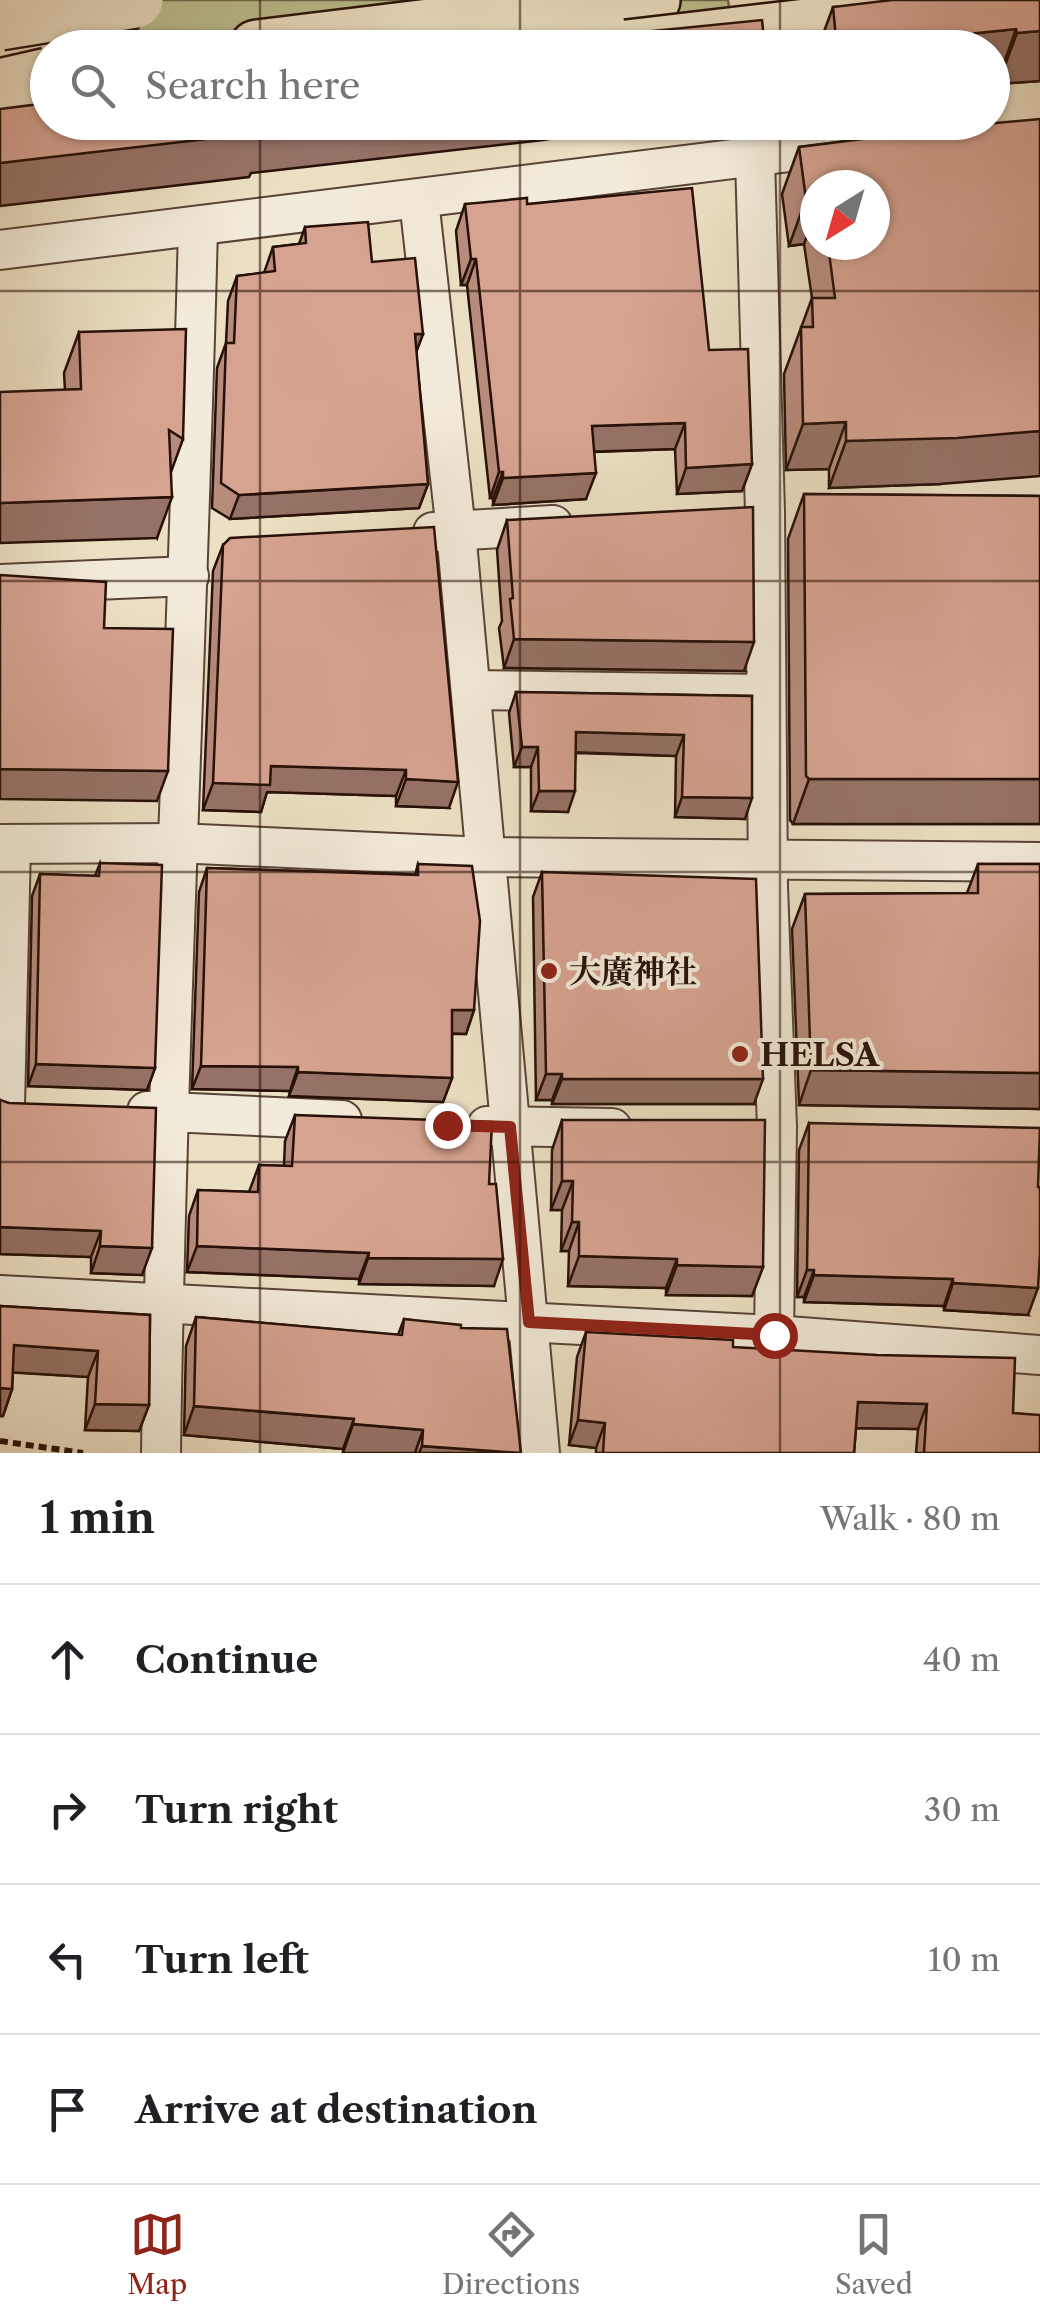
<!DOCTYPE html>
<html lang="en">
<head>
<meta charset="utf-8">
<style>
	:root { --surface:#fff; --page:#f6f6f6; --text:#202124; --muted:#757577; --line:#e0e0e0; --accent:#8f2418 }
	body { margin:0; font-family:"Libre Caslon Text","Noto Serif JP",serif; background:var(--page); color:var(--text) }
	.compass { position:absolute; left:800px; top:170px; width:90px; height:90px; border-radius:50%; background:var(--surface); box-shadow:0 2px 8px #0004; rotate:217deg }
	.stop { position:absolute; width:30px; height:30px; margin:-22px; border:8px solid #8f2418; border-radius:50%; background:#fff }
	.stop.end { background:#8f2418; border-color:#fff; box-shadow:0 2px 10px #0008 }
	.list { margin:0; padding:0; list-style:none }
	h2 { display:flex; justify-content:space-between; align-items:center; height:130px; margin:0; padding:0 40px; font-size:42px }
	h2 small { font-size:32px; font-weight:400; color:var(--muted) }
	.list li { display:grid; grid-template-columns:65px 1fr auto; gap:30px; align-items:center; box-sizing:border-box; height:150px; padding:0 40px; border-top:2px solid var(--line) }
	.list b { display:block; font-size:38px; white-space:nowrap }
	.list em { font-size:32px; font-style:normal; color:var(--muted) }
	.icon { flex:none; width:55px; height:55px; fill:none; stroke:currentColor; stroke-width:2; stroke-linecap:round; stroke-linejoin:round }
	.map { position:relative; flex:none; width:1040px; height:1453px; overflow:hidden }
	.search { position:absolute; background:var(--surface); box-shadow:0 2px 8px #0004; left:30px; right:30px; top:30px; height:110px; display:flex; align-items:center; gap:25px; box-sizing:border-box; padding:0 35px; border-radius:55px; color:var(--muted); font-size:38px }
	.sheet { height:730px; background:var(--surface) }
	nav { display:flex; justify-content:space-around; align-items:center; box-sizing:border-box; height:140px; border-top:2px solid var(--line); background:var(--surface); font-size:28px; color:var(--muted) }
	nav a { display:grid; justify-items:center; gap:5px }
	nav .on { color:var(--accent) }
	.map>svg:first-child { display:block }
	.green { fill:#bdc191; stroke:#72684c; stroke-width:2.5 }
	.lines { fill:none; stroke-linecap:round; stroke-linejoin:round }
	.street-casing { stroke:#584436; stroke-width:42 }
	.highway-casing { stroke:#271007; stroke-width:60 }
	.path { stroke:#271007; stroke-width:6; stroke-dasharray:8 5; stroke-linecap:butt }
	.street { stroke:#f3ebd9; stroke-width:38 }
	.highway { stroke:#ece0c4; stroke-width:55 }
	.highway-bridge-casing { stroke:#271007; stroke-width:60; stroke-linecap:butt }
	.highway-bridge { stroke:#ece0c4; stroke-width:55 }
	.wall { fill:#b88c7d; stroke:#271007; stroke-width:2.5; fill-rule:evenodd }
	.shaded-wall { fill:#967266; stroke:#271007; stroke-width:2.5 }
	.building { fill:#d6a391; stroke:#271007; stroke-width:2.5 }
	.route { stroke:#8f2418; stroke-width:12 }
	.grid { fill:none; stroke:#271007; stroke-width:2.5; stroke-opacity:0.55 }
	.poi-dot { fill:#8f2418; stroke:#f3ebd9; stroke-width:4 }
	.labels { text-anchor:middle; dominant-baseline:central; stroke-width:8; stroke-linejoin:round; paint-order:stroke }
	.poi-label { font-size:32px; font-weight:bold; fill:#271007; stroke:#f3ebd9; text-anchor:start }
</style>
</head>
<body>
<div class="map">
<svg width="1040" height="1453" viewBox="0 0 1040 1453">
	<rect width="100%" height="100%" fill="#ece0c4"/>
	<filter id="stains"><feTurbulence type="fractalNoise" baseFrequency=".002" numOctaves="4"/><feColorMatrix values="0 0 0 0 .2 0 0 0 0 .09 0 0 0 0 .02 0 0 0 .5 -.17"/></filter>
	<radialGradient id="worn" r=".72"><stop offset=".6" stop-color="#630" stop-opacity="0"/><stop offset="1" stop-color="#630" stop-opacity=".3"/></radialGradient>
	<path class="green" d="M89,0H728L733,36L641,48L96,47Z"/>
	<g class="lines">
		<defs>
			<g id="street">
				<path d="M755,158L765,512L768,887L777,1127L774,1335"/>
				<path d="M419,200L456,531L540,1453"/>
				<path d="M0,250L846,145"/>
				<path d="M433,532L553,525"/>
				<path d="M0,584L189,576"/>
				<path d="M471,690L765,694"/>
				<path d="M0,844L176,843L486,857L1040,862"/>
				<path d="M5,1107L11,844"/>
				<path d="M147,1111L342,1120"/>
				<path d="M487,1126L612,1128"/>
				<path d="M0,1295L774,1335L1040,1355"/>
				<path d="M161,1453C167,1044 188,636 198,227"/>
			</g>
			<path id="highway" d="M257,48L652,0"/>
		</defs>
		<use href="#street" class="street-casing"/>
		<use href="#highway" class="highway-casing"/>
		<path class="path" d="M0,1441L83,1453"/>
		<use href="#street" class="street"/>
		<use href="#highway" class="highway"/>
		<defs>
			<g id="highway-bridge">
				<path d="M0,22L135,0"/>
				<path d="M627,48L1038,0"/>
				<path d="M0,87L48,76"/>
			</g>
		</defs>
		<use href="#highway-bridge" class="highway-bridge-casing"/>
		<use href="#highway-bridge" class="highway-bridge"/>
	</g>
	<g class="wall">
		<path d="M1040,0V81L998,84V80H992V48H818L833,7Z"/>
		<path d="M895,132L940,484L829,488V469L786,470L784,374L812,298L804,244L789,246L782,194L799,147L894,135ZM815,185L875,245H815Z"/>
		<path d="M465,204H527L709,350L752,464L742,491L677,494L675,449L594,452L586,499L493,505V498H490L467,285H461L456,231Z"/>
		<path d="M305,227L372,262L423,334L416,352L428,484L419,508L230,519L212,508L217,368L226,343L228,301L237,276L264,273L273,247L299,244Z"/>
		<path d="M79,332L183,439L171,472L157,538L65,390L64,373Z"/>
		<path d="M804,494L1040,496V824H793L790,820L788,539Z"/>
		<path d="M507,520L744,671L504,668L499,628L502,621L497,550Z"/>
		<path d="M223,545L449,808L396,806V796L267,792L261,812L203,810L213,571Z"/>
		<path d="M516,692L752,696L745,819L675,817L676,756L576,753L568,812L531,811V767H514L509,713Z"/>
		<path d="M100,863L155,1068L147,1090L28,1086L32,896L40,874L95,876Z"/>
		<path d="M418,864L474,1010L466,1034H452V1078L443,1102L289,1096L290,1091L192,1089L199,892L207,868L415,875Z"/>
		<path d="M978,864H1040V1109L799,1105L792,929L805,894L967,893Z"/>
		<path d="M542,872L754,1104H552V1100H536L533,897Z"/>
		<path d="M0,1100L142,1275L91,1273V1257L0,1254Z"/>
		<path d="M295,1115L489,1184L494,1286L359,1284V1279L187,1272L189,1216L198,1190L249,1192L259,1165L284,1166L285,1141Z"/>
		<path d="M562,1120L763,1267L752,1296L666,1295V1288L568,1286L569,1251H561L562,1210H551L552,1150Z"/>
		<path d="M809,1123L1028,1315L944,1310V1306L804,1302V1297H797L799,1150Z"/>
		<path d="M0,1306L150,1315L149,1405L139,1431L85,1430L88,1377L13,1372L12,1389L3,1416H0Z"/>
		<path d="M196,1317L398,1335L404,1319L461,1328L516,1453H343V1449L184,1435L186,1346Z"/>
		<path d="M586,1332L733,1347L1013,1413L1040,1453H916L918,1429L856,1428L854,1453H596V1448L569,1445L577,1357Z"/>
	</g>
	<g class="shaded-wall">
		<path d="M1016,29L998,80H992V48H874L949,36Z"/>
		<path d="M1040,31V81L998,84L1017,33Z"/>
		<path d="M311,122H658L543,140L251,173L249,177L0,206V163Z"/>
		<path d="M815,198V214L804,244L789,246L806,199Z"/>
		<path d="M471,259H476L467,285H461Z"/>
		<path d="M415,334H423L414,358Z"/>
		<path d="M846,422L829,469L786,470L803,424Z"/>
		<path d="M685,423L675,449L583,452L592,426Z"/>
		<path d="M1040,431V476L940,484L829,488L846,441Z"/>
		<path d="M752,464L742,491L677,494L686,468Z"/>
		<path d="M499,472H503L493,498H490Z"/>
		<path d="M596,473L586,499L493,505L503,478Z"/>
		<path d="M428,484L419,508L230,519L239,495Z"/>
		<path d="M172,497L157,538L0,543V503Z"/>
		<path d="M514,639L754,642L744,671L504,668Z"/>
		<path d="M576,732L684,735L676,756L569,752Z"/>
		<path d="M522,747H538L531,767H514Z"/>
		<path d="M271,766L406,770L396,796L267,792L261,812L203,810L213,783Z"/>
		<path d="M0,769L168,771L157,801L0,799Z"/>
		<path d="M406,779L458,782L449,808L396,806Z"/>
		<path d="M809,779H1040V824H793Z"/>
		<path d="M539,791H575L568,812L531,811Z"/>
		<path d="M682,797L752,798L745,819L675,817Z"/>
		<path d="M452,1010H474L466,1034L443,1033Z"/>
		<path d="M36,1064L155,1068L147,1090L28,1086Z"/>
		<path d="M201,1066L298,1067L290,1091L192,1089Z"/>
		<path d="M811,1070L1040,1073V1109L799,1105Z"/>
		<path d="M298,1072L452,1078L443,1102L289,1096Z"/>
		<path d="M546,1074H562L552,1100H536Z"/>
		<path d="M562,1079H763L754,1104H552Z"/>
		<path d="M562,1181H573L562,1210H551Z"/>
		<path d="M572,1222H579L569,1251H561Z"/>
		<path d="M0,1227L101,1231L91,1257L0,1254Z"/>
		<path d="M100,1246L152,1248L142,1275L91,1273Z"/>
		<path d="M197,1246L369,1253L359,1279L187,1272Z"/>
		<path d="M579,1256L677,1259L666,1288L568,1286Z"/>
		<path d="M368,1258L503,1259L494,1286L359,1284Z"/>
		<path d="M677,1265L763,1267L752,1296L666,1295Z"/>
		<path d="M807,1270H814L804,1297H797Z"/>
		<path d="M814,1275L953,1279L944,1306L804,1302Z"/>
		<path d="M953,1283L1038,1288L1028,1315L944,1310Z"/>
		<path d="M14,1345L98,1351L88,1377L5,1372Z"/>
		<path d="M0,1388L12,1389L3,1416H0Z"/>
		<path d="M858,1402L927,1404L918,1429L849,1428Z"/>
		<path d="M95,1404L149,1405L139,1431L85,1430Z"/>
		<path d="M194,1406L354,1419L343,1449L184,1435Z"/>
		<path d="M578,1420L605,1423L596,1448L569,1445Z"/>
		<path d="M353,1424L423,1430L415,1453H343Z"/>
		<path d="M422,1446L516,1453H419Z"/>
	</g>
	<g class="building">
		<path d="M892,0H1040V31L1017,33L1016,29L949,36V39L874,48H837L833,7Z"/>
		<path d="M762,20L765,48H561L563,47L562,40Z"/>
		<path d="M48,103V122H311L265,128L266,132L0,163V109Z"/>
		<path d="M1040,119V431L957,438L846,441V422L803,424L801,327H813L812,298H835L828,245H875V185H815V198L806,199L799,147L895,135V132Z"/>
		<path d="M692,188L709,350L748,349L752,464L686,468L685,423L592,426L596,473L503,478V472H499L476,259H471L465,204L527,198V204Z"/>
		<path d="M368,222L372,262L415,258L423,334H415L428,484L239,495L221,483L226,343H234L237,276L275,271L273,247L306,243L305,227Z"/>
		<path d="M186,329L183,439L169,430L172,497L0,503V392L81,389L79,332Z"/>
		<path d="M804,494L1040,496V779H809L806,776Z"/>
		<path d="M753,507L754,642L514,639L510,599L513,598L507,520Z"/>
		<path d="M434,527L458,782L406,779V770L271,766L270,785L213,783L223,545L230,538Z"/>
		<path d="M0,575L106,582L104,628L173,629L168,771L0,769Z"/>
		<path d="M516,692L752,696V798L682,797L684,735L576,732L575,791H539L538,747H522Z"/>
		<path d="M100,863L162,865L155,1068L36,1064L40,874L99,876Z"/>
		<path d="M418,864L472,866L480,921L474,1010H452V1078L298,1072V1067L201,1066L207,868L418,875Z"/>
		<path d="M978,864H1040V1073L811,1070L805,894L978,893Z"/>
		<path d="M542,872L756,879L763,1079H562V1074H546Z"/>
		<path d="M0,1100L9,1103L156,1108L152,1248L100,1246L101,1231L0,1227Z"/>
		<path d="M295,1115L492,1122L489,1184H496L503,1259L368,1258L369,1253L197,1246L198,1190L258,1192L259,1165L292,1166Z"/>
		<path d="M562,1120H765L763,1267L677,1265V1259L579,1256V1222H572L573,1181H562Z"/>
		<path d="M809,1123L1040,1128L1038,1187H1040V1253L1038,1288L953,1283V1279L814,1275V1270H807Z"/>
		<path d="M0,1306L150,1315L149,1405L95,1404L98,1351L14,1345L12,1389L0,1388Z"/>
		<path d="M196,1317L402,1335L404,1319L461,1325V1328L507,1329L521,1453L422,1446L423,1430L353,1424L354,1419L194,1406Z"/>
		<path d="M586,1332L733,1340V1347L877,1355L1015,1358L1013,1413L1040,1415V1453H924L927,1404L858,1402L854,1453H603L605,1423L578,1420Z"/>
	</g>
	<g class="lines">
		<path class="route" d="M447,1125L510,1127L529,1322L774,1335"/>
	</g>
	<path class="grid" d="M260,0V48M520,0V48M780,0V48M260,122V1453M520,122V1453M780,122V1453M0,291H1040M0,581H1040M0,872H1040M0,1162H1040"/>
	<g class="poi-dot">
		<circle cx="549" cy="971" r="10"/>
		<circle cx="740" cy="1054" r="10"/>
	</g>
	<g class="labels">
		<g class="poi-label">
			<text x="569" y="971">大廣神社</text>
			<text x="760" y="1054">HELSA</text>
		</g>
	</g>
	<rect width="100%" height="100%" filter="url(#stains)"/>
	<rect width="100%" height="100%" fill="url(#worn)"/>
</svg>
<svg class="compass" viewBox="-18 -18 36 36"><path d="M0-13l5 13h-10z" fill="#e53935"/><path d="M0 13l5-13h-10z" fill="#757577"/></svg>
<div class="stop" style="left:774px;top:1335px"></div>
<div class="stop end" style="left:447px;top:1125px"></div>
<div class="search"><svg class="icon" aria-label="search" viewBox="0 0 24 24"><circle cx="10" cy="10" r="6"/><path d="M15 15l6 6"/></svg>Search here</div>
</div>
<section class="sheet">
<h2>1 min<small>Walk · 80 m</small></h2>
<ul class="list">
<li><svg class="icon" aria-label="ahead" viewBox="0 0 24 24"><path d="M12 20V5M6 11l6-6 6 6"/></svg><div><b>Continue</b></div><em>40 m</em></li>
<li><svg class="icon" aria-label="right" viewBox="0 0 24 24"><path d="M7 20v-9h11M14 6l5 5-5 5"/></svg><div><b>Turn right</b></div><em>30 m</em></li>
<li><svg class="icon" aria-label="left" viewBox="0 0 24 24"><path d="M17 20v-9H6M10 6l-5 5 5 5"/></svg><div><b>Turn left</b></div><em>10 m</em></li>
<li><svg class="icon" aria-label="arrive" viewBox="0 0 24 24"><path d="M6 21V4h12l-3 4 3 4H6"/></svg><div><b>Arrive at destination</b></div></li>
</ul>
</section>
<nav>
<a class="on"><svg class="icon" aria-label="map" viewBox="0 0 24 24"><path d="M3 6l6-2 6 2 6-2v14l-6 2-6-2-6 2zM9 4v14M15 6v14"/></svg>Map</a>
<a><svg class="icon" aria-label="directions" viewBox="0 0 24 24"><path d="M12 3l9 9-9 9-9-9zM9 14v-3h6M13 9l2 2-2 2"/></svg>Directions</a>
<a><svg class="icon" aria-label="saved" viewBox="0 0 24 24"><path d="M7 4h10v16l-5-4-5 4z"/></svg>Saved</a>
</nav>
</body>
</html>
